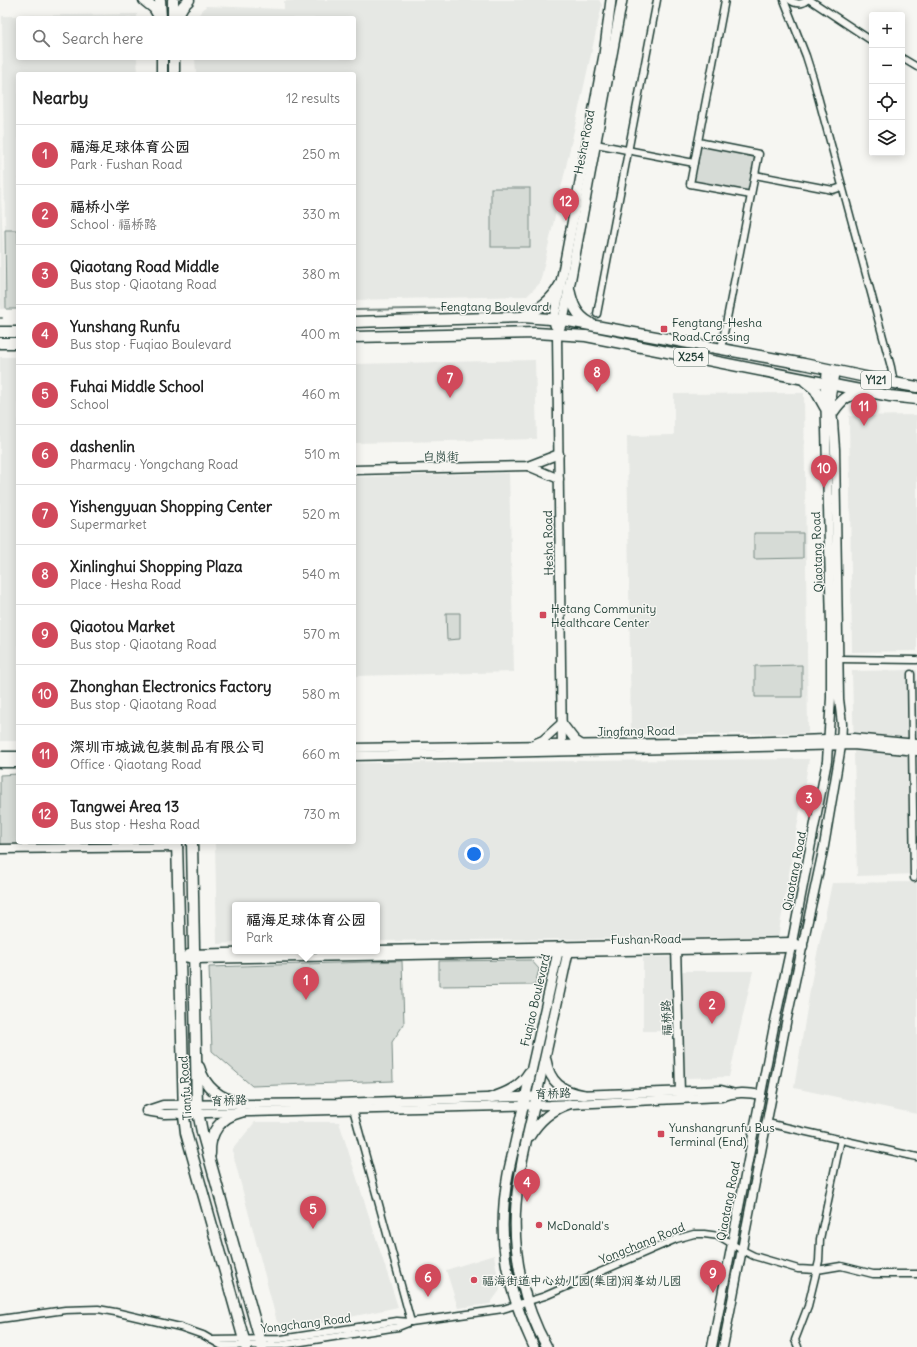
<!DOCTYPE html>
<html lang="en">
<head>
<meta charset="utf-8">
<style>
	:root { --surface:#fff; --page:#f6f6f6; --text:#222; --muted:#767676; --line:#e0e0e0; --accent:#d1495b }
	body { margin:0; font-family:Delius,"LXGW WenKai TC",sans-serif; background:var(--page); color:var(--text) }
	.controls { position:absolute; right:12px; top:12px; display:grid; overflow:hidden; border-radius:4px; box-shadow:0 2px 10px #0003 }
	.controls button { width:36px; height:36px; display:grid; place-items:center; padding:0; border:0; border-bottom:1px solid var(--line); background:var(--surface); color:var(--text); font:20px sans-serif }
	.you { position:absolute; left:474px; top:854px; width:14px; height:14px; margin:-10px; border:3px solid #fff; border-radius:50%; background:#1a73e8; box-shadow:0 0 0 6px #1a73e833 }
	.badge { display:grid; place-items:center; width:26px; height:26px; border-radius:50%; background:var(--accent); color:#fff; font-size:13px; font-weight:700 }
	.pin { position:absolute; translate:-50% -33px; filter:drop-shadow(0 1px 2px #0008) }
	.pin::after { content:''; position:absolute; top:21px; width:14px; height:12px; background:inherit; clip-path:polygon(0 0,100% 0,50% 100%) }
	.popup { position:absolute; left:232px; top:902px; width:148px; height:52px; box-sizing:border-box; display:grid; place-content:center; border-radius:4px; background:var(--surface); filter:drop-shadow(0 1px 3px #0005); font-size:13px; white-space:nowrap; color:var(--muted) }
	.popup b { font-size:15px; color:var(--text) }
	.popup::after { content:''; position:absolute; left:50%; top:100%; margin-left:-8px; border:8px solid transparent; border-top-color:var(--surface) }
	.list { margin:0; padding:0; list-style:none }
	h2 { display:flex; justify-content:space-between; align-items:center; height:52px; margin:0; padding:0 16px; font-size:17px }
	h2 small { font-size:13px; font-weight:400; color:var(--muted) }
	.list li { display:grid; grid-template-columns:26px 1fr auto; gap:12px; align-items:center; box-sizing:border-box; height:60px; padding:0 16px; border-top:1px solid var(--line) }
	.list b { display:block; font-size:15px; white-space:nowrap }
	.list p { margin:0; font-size:13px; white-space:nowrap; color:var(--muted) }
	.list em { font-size:13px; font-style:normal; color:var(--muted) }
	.icon { flex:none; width:22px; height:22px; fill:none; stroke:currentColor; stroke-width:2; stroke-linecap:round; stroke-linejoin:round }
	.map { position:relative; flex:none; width:917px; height:1347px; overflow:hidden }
	.search { position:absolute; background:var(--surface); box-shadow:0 2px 10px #0003; left:16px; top:16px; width:340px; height:44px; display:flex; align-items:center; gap:10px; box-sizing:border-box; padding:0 14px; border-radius:4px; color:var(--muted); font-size:15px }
	.panel { position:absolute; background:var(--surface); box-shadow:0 2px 10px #0003; left:16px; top:72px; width:340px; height:772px; border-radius:4px }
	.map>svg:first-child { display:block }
	.built { fill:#e6e8e4 }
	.green { fill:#d6dbd6; stroke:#7a8c85 }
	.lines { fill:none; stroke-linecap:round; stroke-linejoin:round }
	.stream { stroke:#72847d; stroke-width:2 }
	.minor-casing { stroke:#1f3d34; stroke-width:9 }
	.tertiary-casing { stroke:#1f3d34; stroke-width:11 }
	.secondary-casing { stroke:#1f3d34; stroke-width:12 }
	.primary-casing { stroke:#1f3d34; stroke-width:13 }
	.minor { stroke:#f6f6f2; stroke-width:6 }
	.tertiary { stroke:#f6f6f2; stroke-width:8 }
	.secondary { stroke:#f6f6f2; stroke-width:9 }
	.primary { stroke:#f6f6f2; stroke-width:10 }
	.poi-dot { fill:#d1495b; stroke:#f6f6f2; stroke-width:1.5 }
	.labels { text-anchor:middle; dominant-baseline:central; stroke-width:3; stroke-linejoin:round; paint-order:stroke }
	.shield { fill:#f6f6f2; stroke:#60746d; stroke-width:1 }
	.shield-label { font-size:11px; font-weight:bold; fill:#1f3d34 }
	.street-label { font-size:12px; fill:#1f3d34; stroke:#f6f6f2 }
	.poi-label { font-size:12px; fill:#1f3d34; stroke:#f6f6f2; text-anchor:start }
</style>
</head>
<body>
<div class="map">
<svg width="917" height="1347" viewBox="0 0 917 1347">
	<rect width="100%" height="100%" fill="#f6f6f2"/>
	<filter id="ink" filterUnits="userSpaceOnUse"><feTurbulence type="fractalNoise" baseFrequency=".025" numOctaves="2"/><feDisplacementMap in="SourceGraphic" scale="8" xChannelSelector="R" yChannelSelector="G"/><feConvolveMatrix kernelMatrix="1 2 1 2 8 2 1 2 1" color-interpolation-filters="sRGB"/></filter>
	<g filter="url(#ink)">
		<g class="built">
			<path d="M312,0H599L602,5L540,283L527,296L354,300V74H196L195,58H354V18H196L206,6L284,9V1Z"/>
			<path d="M137,14V18H18V58H137L138,74H18V230H5L2,16Z"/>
			<path d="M0,132L1,199L6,309H0Z"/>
			<rect x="0" y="357" width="18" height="384"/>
			<path d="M535,360L537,439L354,443V364Z"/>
			<path d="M804,393L808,733L631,735L627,436L674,435V394Z"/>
			<path d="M917,415V651L852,652L849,416Z"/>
			<path d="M509,473L514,672L354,676V477Z"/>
			<path d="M917,670V874L857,876L852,671Z"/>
			<path d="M809,759L778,937L377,941V905H235V943L217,944L215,842H354V763Z"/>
			<path d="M917,882V1114L794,1088L812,978L832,883Z"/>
			<rect x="643" y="957" width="30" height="74"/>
			<path d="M681,971H753L729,1077L683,1078Z"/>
			<path d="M255,1122H339L398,1307L293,1329L277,1322L232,1150Z"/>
			<path d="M494,1255L500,1290L490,1304L458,1308L446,1270Z"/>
		</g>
		<g class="green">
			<path d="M700,145L755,156L749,192L693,182Z"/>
			<rect x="491" y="188" width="39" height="59"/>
			<path d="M5,230H18V309H6Z"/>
			<path d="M754,533H803V558L754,559Z"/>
			<path d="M446,613H460V639L447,640Z"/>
			<path d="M802,665V697H755V666Z"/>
			<path d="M18,774V842H133L0,845V775Z"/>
			<path d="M531,960L539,969L535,985L439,986V961Z"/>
			<path d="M402,961L404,1024L392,1042L393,1081L252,1086L212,1051L209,967Z"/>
		</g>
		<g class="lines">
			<g class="stream">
				<path d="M356,310L470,308"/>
				<path d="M0,318H2"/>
			</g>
			<defs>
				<g id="minor">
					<path d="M725,0L690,184L751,195"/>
					<path d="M784,0L806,56L813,78L891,367L894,383"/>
					<path d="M790,0C795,4 802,5 807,0"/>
					<path d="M810,0L872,41"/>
					<path d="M902,58L917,67"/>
					<path d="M698,142L759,154L721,349"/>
					<path d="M596,144L694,163"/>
					<path d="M755,175L833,190L842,187"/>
					<path d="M597,314L657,0"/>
					<path d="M839,659L917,660"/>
					<path d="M911,674L914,878"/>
					<path d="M353,1109L411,1322"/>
					<path d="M767,1123L917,1157"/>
					<path d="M0,1319L65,1310L98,1309L115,1312L180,1327L203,1335L222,1346L282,1345L398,1327L408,1323"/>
					<path d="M212,1340L281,1339L397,1321L411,1322L503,1309L545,1296L676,1239L694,1234H704L719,1236L742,1250L754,1256L798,1269L817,1270L841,1266L873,1274H917"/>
					<path d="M798,1347L795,1340L808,1306L819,1261L820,1239L841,1139"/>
				</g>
				<g id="tertiary">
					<path d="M557,334L562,749"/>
					<path d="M528,466L559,479"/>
					<path d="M354,470L528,466L559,454"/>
					<path d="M536,743L543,740L562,723L575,740L581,744"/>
					<path d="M354,748L741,742L854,738L917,744"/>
					<path d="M0,756H18"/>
					<path d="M354,756L853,745L917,751"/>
					<path d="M0,763H18"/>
					<path d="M0,849L178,847"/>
					<path d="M676,947L680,1092"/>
					<path d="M377,950L792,942L797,944"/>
					<path d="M189,954L299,951"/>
					<path d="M180,956L194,959L784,948L803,946"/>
					<path d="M148,1110L163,1105L338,1103L721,1090L732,1093"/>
					<path d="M146,1111L164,1114L550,1105L721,1097C735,1092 746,1092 761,1095"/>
					<path d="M712,1347L775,1021L792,942L827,761L831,698V625L825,388L827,369"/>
					<path d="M723,1347L786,1023L824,846L841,746L842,724L839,699L835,449L831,395L835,370"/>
				</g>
				<g id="secondary">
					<path d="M555,325L554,319L604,55L611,0"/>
					<path d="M557,334L563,320L565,310L622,0"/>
					<path d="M546,1060C550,1083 562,1091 584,1095"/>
					<path d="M490,1098C506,1093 520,1087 529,1072"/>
					<path d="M530,1136C539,1121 551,1110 569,1104"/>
					<path d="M534,1347C506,1287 496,1240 508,1174L558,952L564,946L568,952C558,1000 547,1047 537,1094C529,1130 519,1167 516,1204C512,1253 523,1304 547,1347"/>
				</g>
				<g id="primary">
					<path d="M144,0L154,8L160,18"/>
					<path d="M160,0L161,18"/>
					<path d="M173,0V18"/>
					<path d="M176,18L183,6L189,0"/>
					<path d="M162,58V74"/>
					<path d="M174,58V74"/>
					<path d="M569,289C572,303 576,316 590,323"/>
					<path d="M523,317C540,308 551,302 560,285"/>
					<path d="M354,322L523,317L563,320L804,364L894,383L917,387"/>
					<path d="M0,332H18"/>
					<path d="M354,337L536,333L586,336L890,396L917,399"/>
					<path d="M0,343H18"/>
					<path d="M805,381L815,389L825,407"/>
					<path d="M833,412C842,399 847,395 863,392"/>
					<path d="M177,842L184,1116L186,1133L246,1347"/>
					<path d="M192,842L197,1107L202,1132L262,1347"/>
					<path d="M199,1067C205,1088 220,1099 241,1103"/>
					<path d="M210,1154C209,1132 221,1117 241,1112"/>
				</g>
			</defs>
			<use href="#minor" class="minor-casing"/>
			<use href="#tertiary" class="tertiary-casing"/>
			<use href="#secondary" class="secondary-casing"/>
			<use href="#primary" class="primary-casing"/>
			<use href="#minor" class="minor"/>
			<use href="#tertiary" class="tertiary"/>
			<use href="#secondary" class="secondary"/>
			<use href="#primary" class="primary"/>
		</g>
	</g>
	<g class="poi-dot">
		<rect x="660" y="325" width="8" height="8" rx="2"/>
		<rect x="539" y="611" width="8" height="8" rx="2"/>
		<rect x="657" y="1130" width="8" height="8" rx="2"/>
		<circle cx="539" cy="1225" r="4"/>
		<circle cx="474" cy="1280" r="4"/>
	</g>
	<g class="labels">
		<g class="shield">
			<rect x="674" y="348" width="34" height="18" rx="3"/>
			<rect x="861" y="371" width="30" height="18" rx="3"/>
		</g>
		<g class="shield-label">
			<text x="691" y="357">X254</text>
			<text x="876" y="380">Y121</text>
		</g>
		<g class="street-label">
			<text transform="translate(584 142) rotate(-79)">Hesha Road</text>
			<text x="495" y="306">Fengtang Boulevard</text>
			<text transform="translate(441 456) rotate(-1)">白岗街</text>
			<text transform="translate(548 543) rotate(-91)">Hesha Road</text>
			<text transform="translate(817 552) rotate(-92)">Qiaotang Road</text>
			<text transform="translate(636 731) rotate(-1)">Jingfang Road</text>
			<text transform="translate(794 871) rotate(-79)">Qiaotang Road</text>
			<text transform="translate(646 939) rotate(-1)">Fushan Road</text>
			<text transform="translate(535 1000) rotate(-77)">Fuqiao Boulevard</text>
			<text transform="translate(666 1018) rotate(-92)">福桥路</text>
			<text transform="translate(185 1088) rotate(-94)">Tianfu Road</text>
			<text transform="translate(553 1093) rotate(-2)">育桥路</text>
			<text transform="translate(229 1100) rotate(-2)">育桥路</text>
			<text transform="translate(728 1201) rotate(-79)">Qiaotang Road</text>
			<text transform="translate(642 1243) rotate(-22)">Yongchang Road</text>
			<text transform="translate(306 1323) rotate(-7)">Yongchang Road</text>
		</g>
		<g class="poi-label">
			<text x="672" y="322">Fengtang-Hesha<tspan x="672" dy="14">Road Crossing</tspan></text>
			<text x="551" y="608">Hetang Community<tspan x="551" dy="14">Healthcare Center</tspan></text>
			<text x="669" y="1127">Yunshangrunfu Bus<tspan x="669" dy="14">Terminal (End)</tspan></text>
			<text x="547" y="1225">McDonald's</text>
			<text x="482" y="1280">福海街道中心幼儿园(集团)润峯幼儿园</text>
		</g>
	</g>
</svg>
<div class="controls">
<button>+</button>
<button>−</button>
<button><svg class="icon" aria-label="locate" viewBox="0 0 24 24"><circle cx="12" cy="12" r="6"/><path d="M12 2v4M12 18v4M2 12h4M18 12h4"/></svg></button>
<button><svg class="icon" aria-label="layers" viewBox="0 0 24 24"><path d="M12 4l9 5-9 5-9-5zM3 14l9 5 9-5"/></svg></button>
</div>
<div class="you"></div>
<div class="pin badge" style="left:306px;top:1000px">1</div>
<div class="popup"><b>福海足球体育公园</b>Park</div>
<div class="pin badge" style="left:712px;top:1024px">2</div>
<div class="pin badge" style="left:809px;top:818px">3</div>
<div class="pin badge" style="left:527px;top:1202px">4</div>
<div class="pin badge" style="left:313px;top:1229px">5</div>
<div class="pin badge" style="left:428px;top:1297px">6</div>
<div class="pin badge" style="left:450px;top:398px">7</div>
<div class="pin badge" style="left:597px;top:392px">8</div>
<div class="pin badge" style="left:713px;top:1293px">9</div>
<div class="pin badge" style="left:824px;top:488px">10</div>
<div class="pin badge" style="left:864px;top:426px">11</div>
<div class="pin badge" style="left:566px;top:221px">12</div>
<div class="search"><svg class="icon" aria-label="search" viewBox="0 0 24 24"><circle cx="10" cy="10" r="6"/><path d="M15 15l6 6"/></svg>Search here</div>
<section class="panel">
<h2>Nearby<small>12 results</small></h2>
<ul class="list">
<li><span class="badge">1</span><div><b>福海足球体育公园</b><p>Park · Fushan Road</p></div><em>250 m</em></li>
<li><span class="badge">2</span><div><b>福桥小学</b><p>School · 福桥路</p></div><em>330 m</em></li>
<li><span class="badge">3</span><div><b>Qiaotang Road Middle</b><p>Bus stop · Qiaotang Road</p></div><em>380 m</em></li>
<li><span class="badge">4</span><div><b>Yunshang Runfu</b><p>Bus stop · Fuqiao Boulevard</p></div><em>400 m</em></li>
<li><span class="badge">5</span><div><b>Fuhai Middle School</b><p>School</p></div><em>460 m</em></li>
<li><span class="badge">6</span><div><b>dashenlin</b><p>Pharmacy · Yongchang Road</p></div><em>510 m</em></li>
<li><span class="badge">7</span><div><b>Yishengyuan Shopping Center</b><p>Supermarket</p></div><em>520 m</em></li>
<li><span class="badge">8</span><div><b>Xinlinghui Shopping Plaza</b><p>Place · Hesha Road</p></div><em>540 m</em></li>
<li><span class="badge">9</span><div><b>Qiaotou Market</b><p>Bus stop · Qiaotang Road</p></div><em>570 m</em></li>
<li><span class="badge">10</span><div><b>Zhonghan Electronics Factory</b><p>Bus stop · Qiaotang Road</p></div><em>580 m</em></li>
<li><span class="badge">11</span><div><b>深圳市城诚包装制品有限公司</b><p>Office · Qiaotang Road</p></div><em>660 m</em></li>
<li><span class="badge">12</span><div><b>Tangwei Area 13</b><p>Bus stop · Hesha Road</p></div><em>730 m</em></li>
</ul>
</section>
</div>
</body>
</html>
